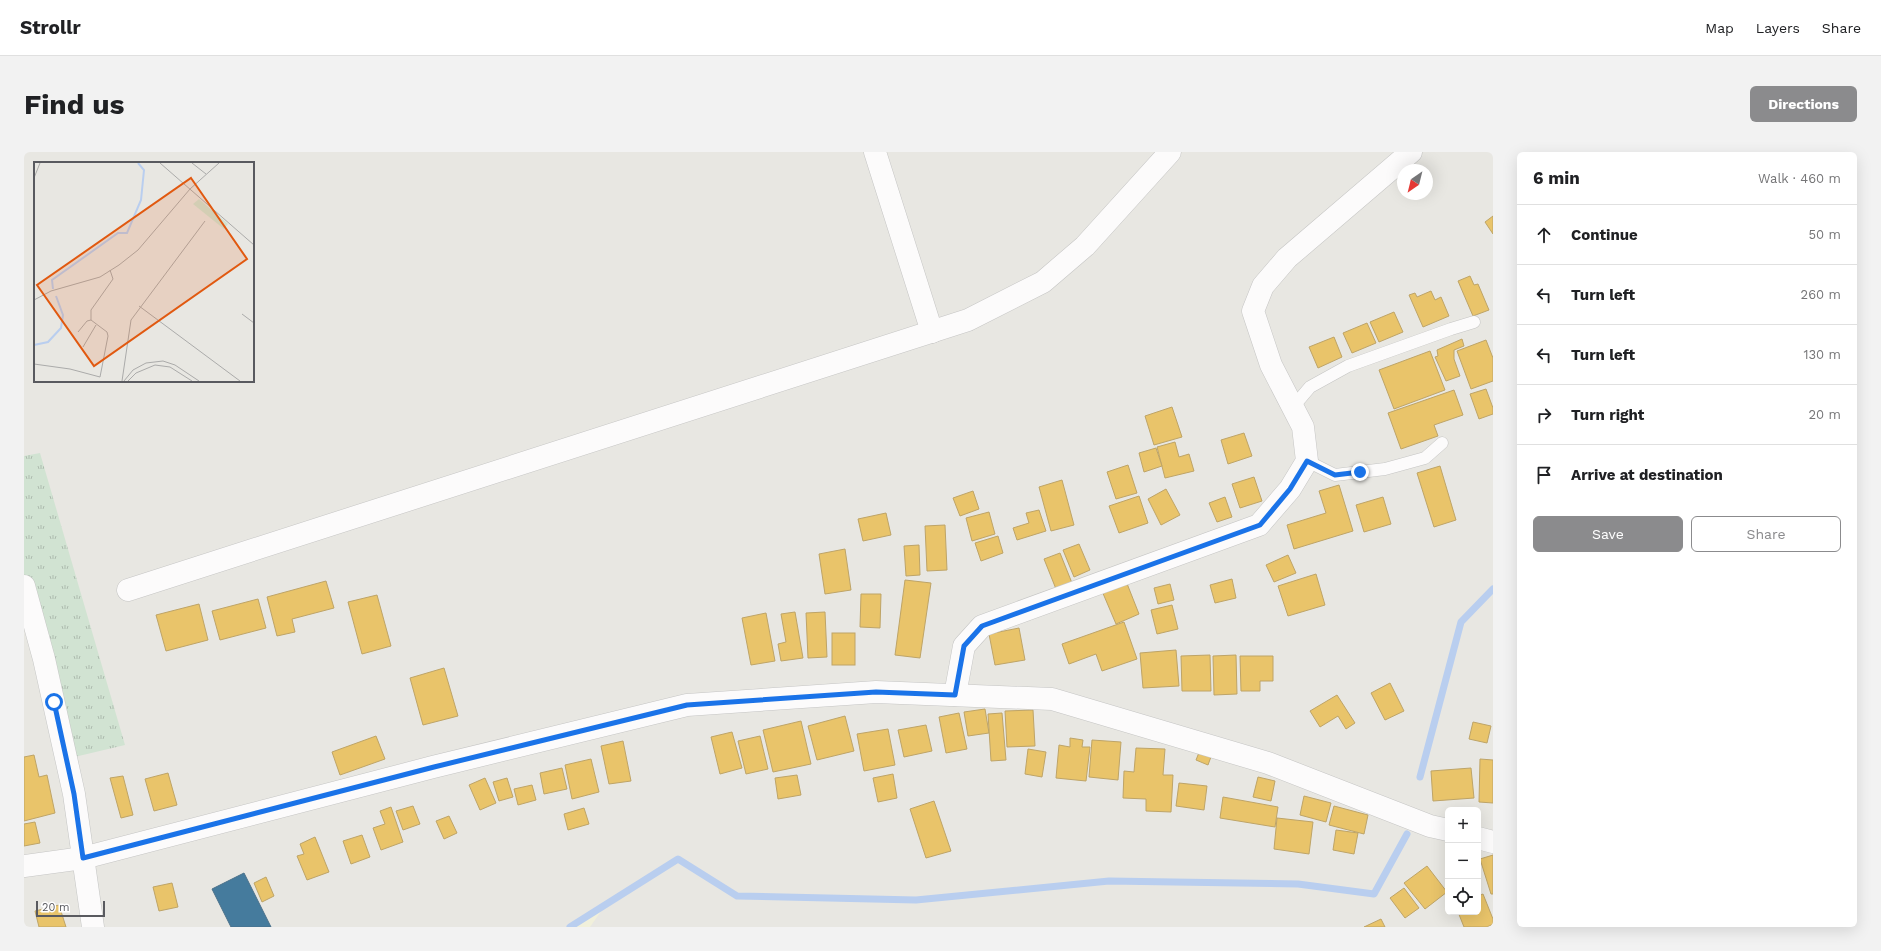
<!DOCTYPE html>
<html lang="en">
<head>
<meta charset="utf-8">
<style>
	:root { --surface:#fff; --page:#f2f2f2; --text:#202124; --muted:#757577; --line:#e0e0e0; --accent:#8b8b8d }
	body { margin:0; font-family:"Work Sans",sans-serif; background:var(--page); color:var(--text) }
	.controls { position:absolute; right:12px; bottom:12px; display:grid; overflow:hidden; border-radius:6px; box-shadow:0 4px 16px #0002 }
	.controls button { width:36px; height:36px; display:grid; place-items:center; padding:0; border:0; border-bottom:1px solid var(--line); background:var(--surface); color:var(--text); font:20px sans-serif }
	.compass { position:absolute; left:1373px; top:12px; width:36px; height:36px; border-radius:50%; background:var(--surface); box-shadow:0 4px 16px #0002; rotate:215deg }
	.scale { position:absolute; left:12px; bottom:10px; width:69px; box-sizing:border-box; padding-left:4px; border:2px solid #595a5f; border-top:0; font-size:11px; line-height:14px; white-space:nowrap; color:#595a5f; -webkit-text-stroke:3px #fff; paint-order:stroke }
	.stop { position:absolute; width:12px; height:12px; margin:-9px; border:3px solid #1a73e8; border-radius:50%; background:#fff }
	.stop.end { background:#1a73e8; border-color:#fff; box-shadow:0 1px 4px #0008 }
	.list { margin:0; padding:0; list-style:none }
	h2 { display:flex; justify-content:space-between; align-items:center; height:52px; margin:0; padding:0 16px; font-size:17px }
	h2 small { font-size:13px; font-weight:400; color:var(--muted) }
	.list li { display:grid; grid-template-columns:26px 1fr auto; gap:12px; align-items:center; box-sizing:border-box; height:60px; padding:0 16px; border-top:1px solid var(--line) }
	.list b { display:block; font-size:15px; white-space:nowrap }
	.list em { font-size:13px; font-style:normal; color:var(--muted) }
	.actions { display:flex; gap:8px; padding:12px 16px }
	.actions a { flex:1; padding:9px 0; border:1px solid var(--accent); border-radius:6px; text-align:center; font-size:14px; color:var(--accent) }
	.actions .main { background:var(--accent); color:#fff }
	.icon { flex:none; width:22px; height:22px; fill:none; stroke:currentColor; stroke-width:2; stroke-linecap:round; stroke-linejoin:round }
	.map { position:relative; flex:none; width:1469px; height:775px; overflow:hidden; border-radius:6px }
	header { display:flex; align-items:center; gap:24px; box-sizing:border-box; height:56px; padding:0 20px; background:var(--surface); border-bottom:1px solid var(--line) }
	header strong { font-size:19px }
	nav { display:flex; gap:22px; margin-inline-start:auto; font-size:14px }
	.intro { display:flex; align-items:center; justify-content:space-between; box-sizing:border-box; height:96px; padding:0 24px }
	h1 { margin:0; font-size:28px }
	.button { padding:10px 18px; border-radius:6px; background:var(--accent); color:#fff; font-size:14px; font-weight:700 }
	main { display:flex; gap:24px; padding:0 24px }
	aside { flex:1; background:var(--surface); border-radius:6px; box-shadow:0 4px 16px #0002 }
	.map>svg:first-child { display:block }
	.commercial { fill:#f1f0db }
	.grass { fill:url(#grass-tufts) }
	.homes { fill:#e9c46a; stroke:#bea467 }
	.public { fill:#457b9d; stroke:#4b718a }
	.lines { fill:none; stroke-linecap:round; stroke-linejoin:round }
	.stream { stroke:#b9ceef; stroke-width:7 }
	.service-casing { stroke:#c5c5c4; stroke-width:13 }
	.minor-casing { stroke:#c5c5c4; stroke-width:23 }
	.secondary-casing { stroke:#c5c6c5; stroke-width:23 }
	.service { stroke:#fcfbfb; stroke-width:12 }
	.minor { stroke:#fcfbfb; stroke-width:22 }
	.secondary { stroke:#fcfbfb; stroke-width:22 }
	.route { stroke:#1a73e8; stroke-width:5 }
	.inset-river { fill:none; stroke:#b9ceef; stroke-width:2 }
	.inset-road { fill:none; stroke:#ababaa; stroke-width:1 }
	.view { fill:#e15910; fill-opacity:0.15; stroke:#e15910; stroke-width:2 }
	.inset-edge { fill:none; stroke:#595a5f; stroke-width:2 }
</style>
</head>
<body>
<header>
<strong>Strollr</strong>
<nav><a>Map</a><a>Layers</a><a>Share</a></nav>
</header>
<div class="intro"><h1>Find us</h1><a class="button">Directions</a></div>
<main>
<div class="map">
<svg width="1469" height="775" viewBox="0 0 1469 775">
	<defs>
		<pattern id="grass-tufts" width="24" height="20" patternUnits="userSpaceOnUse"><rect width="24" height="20" fill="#d1e3d2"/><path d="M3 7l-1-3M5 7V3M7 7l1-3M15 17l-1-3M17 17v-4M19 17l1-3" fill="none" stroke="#adbbae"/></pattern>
	</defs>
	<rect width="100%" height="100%" fill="#e8e7e2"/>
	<path class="commercial" d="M583,751L566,775H546Z"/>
	<path class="grass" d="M16,301L101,593L42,607L0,434V304Z"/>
	<g class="homes">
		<path d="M1469,64V82L1461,70Z"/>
		<path d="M1446,124L1450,133L1454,132L1465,158L1449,164L1434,129Z"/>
		<path d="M1407,139L1411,148L1417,145L1425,164L1399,175L1385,143L1391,141L1393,145Z"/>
		<path d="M1370,160L1379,180L1355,190L1346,170Z"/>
		<path d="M1343,171L1352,191L1328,201L1319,181Z"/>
		<path d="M1310,185L1318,205L1294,216L1285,195Z"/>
		<path d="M1438,187L1440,194L1430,198V207L1436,224L1422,229L1411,205L1414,204L1413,198Z"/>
		<path d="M1462,188L1469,206V229L1447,237L1433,199Z"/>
		<path d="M1406,199L1421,238L1370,257L1355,218Z"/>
		<path d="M1462,237L1469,256V262L1455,267L1446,242Z"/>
		<path d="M1430,238L1439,263L1410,273L1414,284L1377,297L1364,261Z"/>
		<path d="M1148,255L1158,285L1130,293L1121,264Z"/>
		<path d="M1220,281L1228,304L1204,312L1197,288Z"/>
		<path d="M1151,290L1155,305L1165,302L1170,319L1141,326L1133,295Z"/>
		<path d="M1132,296L1138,314L1120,320L1115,301Z"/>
		<path d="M1104,313L1113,341L1092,347L1083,320Z"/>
		<path d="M1416,314L1432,368L1410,375L1393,321Z"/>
		<path d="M1230,325L1238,349L1216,356L1208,332Z"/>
		<path d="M1038,328L1050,373L1027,379L1015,335Z"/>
		<path d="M1315,333L1329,379L1270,397L1263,373L1302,361L1295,339Z"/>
		<path d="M1142,337L1156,363L1137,373L1124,347Z"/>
		<path d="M949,339L955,357L936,364L929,346Z"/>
		<path d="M1115,344L1124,371L1095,381L1085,354Z"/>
		<path d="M1201,345L1208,365L1193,370L1185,351Z"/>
		<path d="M1359,345L1367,372L1340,380L1332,353Z"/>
		<path d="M1015,358L1022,379L993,388L989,376L1005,371L1002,361Z"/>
		<path d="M965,360L971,382L948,389L942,366Z"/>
		<path d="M862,361L867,383L839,389L834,367Z"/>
		<path d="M921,373L923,418L903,419L901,374Z"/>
		<path d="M974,384L979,401L957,409L951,391Z"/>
		<path d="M1055,392L1066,418L1050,425L1039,398Z"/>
		<path d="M895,393L896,423L882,424L880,394Z"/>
		<path d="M821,397L827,438L801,442L795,402Z"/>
		<path d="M1036,401L1048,431L1032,437L1020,407Z"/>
		<path d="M1264,403L1272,421L1250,430L1242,413Z"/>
		<path d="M1292,422L1301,453L1264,464L1254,434Z"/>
		<path d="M1208,427L1212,446L1191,451L1186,433Z"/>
		<path d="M881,428L907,431L896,506L871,503Z"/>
		<path d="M302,429L310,456L268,467L271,480L253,484L243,445Z"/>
		<path d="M1102,429L1115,462L1092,472L1078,439Z"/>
		<path d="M1146,432L1150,448L1134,452L1130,436Z"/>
		<path d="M837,442H857L856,476L836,475Z"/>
		<path d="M353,443L367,494L338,502L324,450Z"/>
		<path d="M234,447L242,476L196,488L188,459Z"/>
		<path d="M175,452L184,488L142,499L132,463Z"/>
		<path d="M1148,453L1154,477L1133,482L1127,458Z"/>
		<path d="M771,460L779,506L757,509L754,492L762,490L757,462Z"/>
		<path d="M801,460L803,505L784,506L782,461Z"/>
		<path d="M742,461L751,509L727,513L718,466Z"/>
		<path d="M1100,470L1113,507L1078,519L1072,502L1045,512L1038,492Z"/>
		<path d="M995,476L1001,508L971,513L965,482Z"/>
		<rect x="808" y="481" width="23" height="32"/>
		<path d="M1152,498L1155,534L1119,536L1116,501Z"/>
		<path d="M1186,503L1187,539H1158L1157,504Z"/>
		<path d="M1212,503L1213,542L1190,543L1189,504Z"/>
		<path d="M1216,504H1249V529H1236V539H1217Z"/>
		<path d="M420,516L434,564L399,573L386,526Z"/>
		<path d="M1366,531L1380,559L1361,568L1347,541Z"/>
		<path d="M1313,543L1331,571L1322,577L1314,564L1296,575L1286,559Z"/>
		<path d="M961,557L965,581L944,584L940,560Z"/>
		<path d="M1009,558L1011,594L983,595L981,559Z"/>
		<path d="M935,561L943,597L922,601L915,565Z"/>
		<path d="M978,561L982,608L967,609L964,562Z"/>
		<path d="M821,564L830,599L793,608L784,574Z"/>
		<path d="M777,569L787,612L749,620L739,578Z"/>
		<path d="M1449,570L1467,574L1463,591L1445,587Z"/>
		<path d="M902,573L908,599L880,605L874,578Z"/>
		<path d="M864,577L871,613L840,619L833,582Z"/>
		<path d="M708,580L718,616L696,622L687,585Z"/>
		<path d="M352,584L361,607L316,623L308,600Z"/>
		<path d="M736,584L744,617L722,622L714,589Z"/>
		<path d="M1046,586L1059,588L1058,595H1066L1062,629L1032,626L1035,593L1046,595Z"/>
		<path d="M1068,588L1097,590L1094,628L1065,625Z"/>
		<path d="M599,589L607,629L585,632L577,594Z"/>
		<path d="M1112,596L1141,597L1139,623H1149L1147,660L1122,659V647L1099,646L1100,619L1110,620Z"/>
		<path d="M1004,597L1022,600L1018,625L1001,622Z"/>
		<path d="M1176,598L1188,602L1184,613L1172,608Z"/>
		<path d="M10,603L15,625L23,623L31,661L0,669V605Z"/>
		<path d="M567,607L575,640L548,647L541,613Z"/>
		<path d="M1456,607L1469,608V651L1455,650Z"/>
		<path d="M538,616L543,637L520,642L516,621Z"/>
		<path d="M1447,616L1450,646L1409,649L1407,619Z"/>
		<path d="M144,621L153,653L130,659L121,627Z"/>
		<path d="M869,622L873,646L854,650L849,626Z"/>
		<path d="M773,623L777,643L754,647L751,626Z"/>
		<path d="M99,624L109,663L97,666L86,626Z"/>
		<path d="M1234,625L1251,629L1247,649L1229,645Z"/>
		<path d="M461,626L472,651L456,658L445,633Z"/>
		<path d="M483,626L489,645L475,649L469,630Z"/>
		<path d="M1155,631L1183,634L1180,658L1152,654Z"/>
		<path d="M508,633L512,648L494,653L490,637Z"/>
		<path d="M1280,644L1307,651L1302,670L1276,663Z"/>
		<path d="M1199,645L1254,655L1251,675L1196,666Z"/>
		<path d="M910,649L927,699L902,706L886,657Z"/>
		<path d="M389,654L396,672L379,678L372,659Z"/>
		<path d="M1310,654L1344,663L1340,682L1305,673Z"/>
		<path d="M367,655L379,690L357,698L349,676L361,672L356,659Z"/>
		<path d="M560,656L565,672L544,678L540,662Z"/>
		<path d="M425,664L433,681L420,687L412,669Z"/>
		<path d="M1253,666L1289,670L1285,702L1250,697Z"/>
		<path d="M11,670L16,691L0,694V672Z"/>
		<path d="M1312,678L1334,681L1330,702L1309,698Z"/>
		<path d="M338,683L346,705L327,712L319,689Z"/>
		<path d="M291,685L305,720L283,728L273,704L280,702L276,692Z"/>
		<path d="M1469,703V742H1467L1456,707Z"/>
		<path d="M1403,714L1423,740L1401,757L1380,731Z"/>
		<path d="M242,725L250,744L238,750L230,731Z"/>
		<path d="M148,731L154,755L135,759L129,735Z"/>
		<path d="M1380,736L1395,756L1381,766L1366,746Z"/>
		<path d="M1459,742L1469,767V772L1463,775H1440L1434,760H1454V744Z"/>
		<path d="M35,753L42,775H15L11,759Z"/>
		<path d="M1357,767L1361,775H1340Z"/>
	</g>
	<path class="public" d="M220,721L247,775H207L188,737Z"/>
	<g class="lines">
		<g class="stream">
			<path d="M1396,625L1437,470L1469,437"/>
			<path d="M546,775L654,707L713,744L892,748L1085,729L1274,732L1350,742L1383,682"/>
		</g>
		<defs>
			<g id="service">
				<path d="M1269,255L1286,235L1324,214L1427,177L1450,170"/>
				<path d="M1283,309L1311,323L1361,317L1401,306L1418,291"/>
			</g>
			<g id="minor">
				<path d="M851,0L908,180"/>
				<path d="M104,438L944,168L1019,130L1061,94L1146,0"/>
				<path d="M931,543L940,494L958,474L1235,373L1266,337L1283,309L1279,275L1247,213L1229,159L1239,134L1263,106L1387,0"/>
				<path d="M1454,686L1469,690"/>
				<path d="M0,714L59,706L409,615L663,553L852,540L1028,547L1244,611L1406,674L1424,678"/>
			</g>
			<path id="secondary" d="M0,434L20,507L50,642L69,775"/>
		</defs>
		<use href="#service" class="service-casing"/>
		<use href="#minor" class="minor-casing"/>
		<use href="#secondary" class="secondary-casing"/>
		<use href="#service" class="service"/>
		<use href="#minor" class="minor"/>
		<use href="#secondary" class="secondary"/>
	</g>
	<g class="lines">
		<path class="route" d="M30,550L50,642L59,706L410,615L663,553L852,540L931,543L940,494L958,474L1236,373L1266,337L1283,309L1311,323L1336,320"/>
	</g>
	<g transform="translate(10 10)">
		<rect width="220" height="220" fill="#e8e7e2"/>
		<path d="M165,37L194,62L190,67L159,42Z" fill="#d1e3d2"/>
		<path class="inset-river" d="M19,127L18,118L84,71H93L107,38L110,8L104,1M0,183L14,180L27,166L29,153L22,134"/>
		<path class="inset-road" d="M126,1L220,83M158,1L172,12M0,16L6,1M0,138L17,129L66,115L85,103L104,88L156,27L185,1M105,144L206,219M208,152L220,161M44,170L53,159L57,158M49,185L62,163M0,202L36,207L66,215L74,174L73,170L57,158V148L79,117L76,108M88,219L97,158L171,59M90,219L99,208L112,201L129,199L141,203L165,219M94,219L102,211L121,203L136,205L158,219"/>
		<path class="view" d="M157,16L213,97L60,204L3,123Z"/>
		<rect width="220" height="220" class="inset-edge"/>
	</g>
</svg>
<div class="controls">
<button>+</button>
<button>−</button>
<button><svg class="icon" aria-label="locate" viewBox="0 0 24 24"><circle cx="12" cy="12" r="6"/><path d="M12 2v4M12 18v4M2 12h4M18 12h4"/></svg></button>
</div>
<svg class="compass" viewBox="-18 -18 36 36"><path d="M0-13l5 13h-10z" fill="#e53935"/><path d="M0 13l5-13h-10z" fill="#757577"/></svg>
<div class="scale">20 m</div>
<div class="stop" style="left:30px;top:550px"></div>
<div class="stop end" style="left:1336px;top:320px"></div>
</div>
<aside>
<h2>6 min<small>Walk · 460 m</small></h2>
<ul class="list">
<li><svg class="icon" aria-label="ahead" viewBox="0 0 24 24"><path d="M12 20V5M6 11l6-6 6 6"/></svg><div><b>Continue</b></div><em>50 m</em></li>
<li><svg class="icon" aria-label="left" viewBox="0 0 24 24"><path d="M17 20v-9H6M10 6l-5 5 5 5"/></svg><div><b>Turn left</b></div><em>260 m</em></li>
<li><svg class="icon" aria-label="left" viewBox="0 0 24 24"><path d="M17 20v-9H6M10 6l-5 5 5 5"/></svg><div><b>Turn left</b></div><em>130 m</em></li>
<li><svg class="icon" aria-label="right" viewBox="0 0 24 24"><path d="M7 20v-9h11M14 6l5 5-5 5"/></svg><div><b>Turn right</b></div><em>20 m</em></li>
<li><svg class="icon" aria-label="arrive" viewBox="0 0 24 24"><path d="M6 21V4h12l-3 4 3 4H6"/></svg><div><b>Arrive at destination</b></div></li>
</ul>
<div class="actions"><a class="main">Save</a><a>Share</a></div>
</aside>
</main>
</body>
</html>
